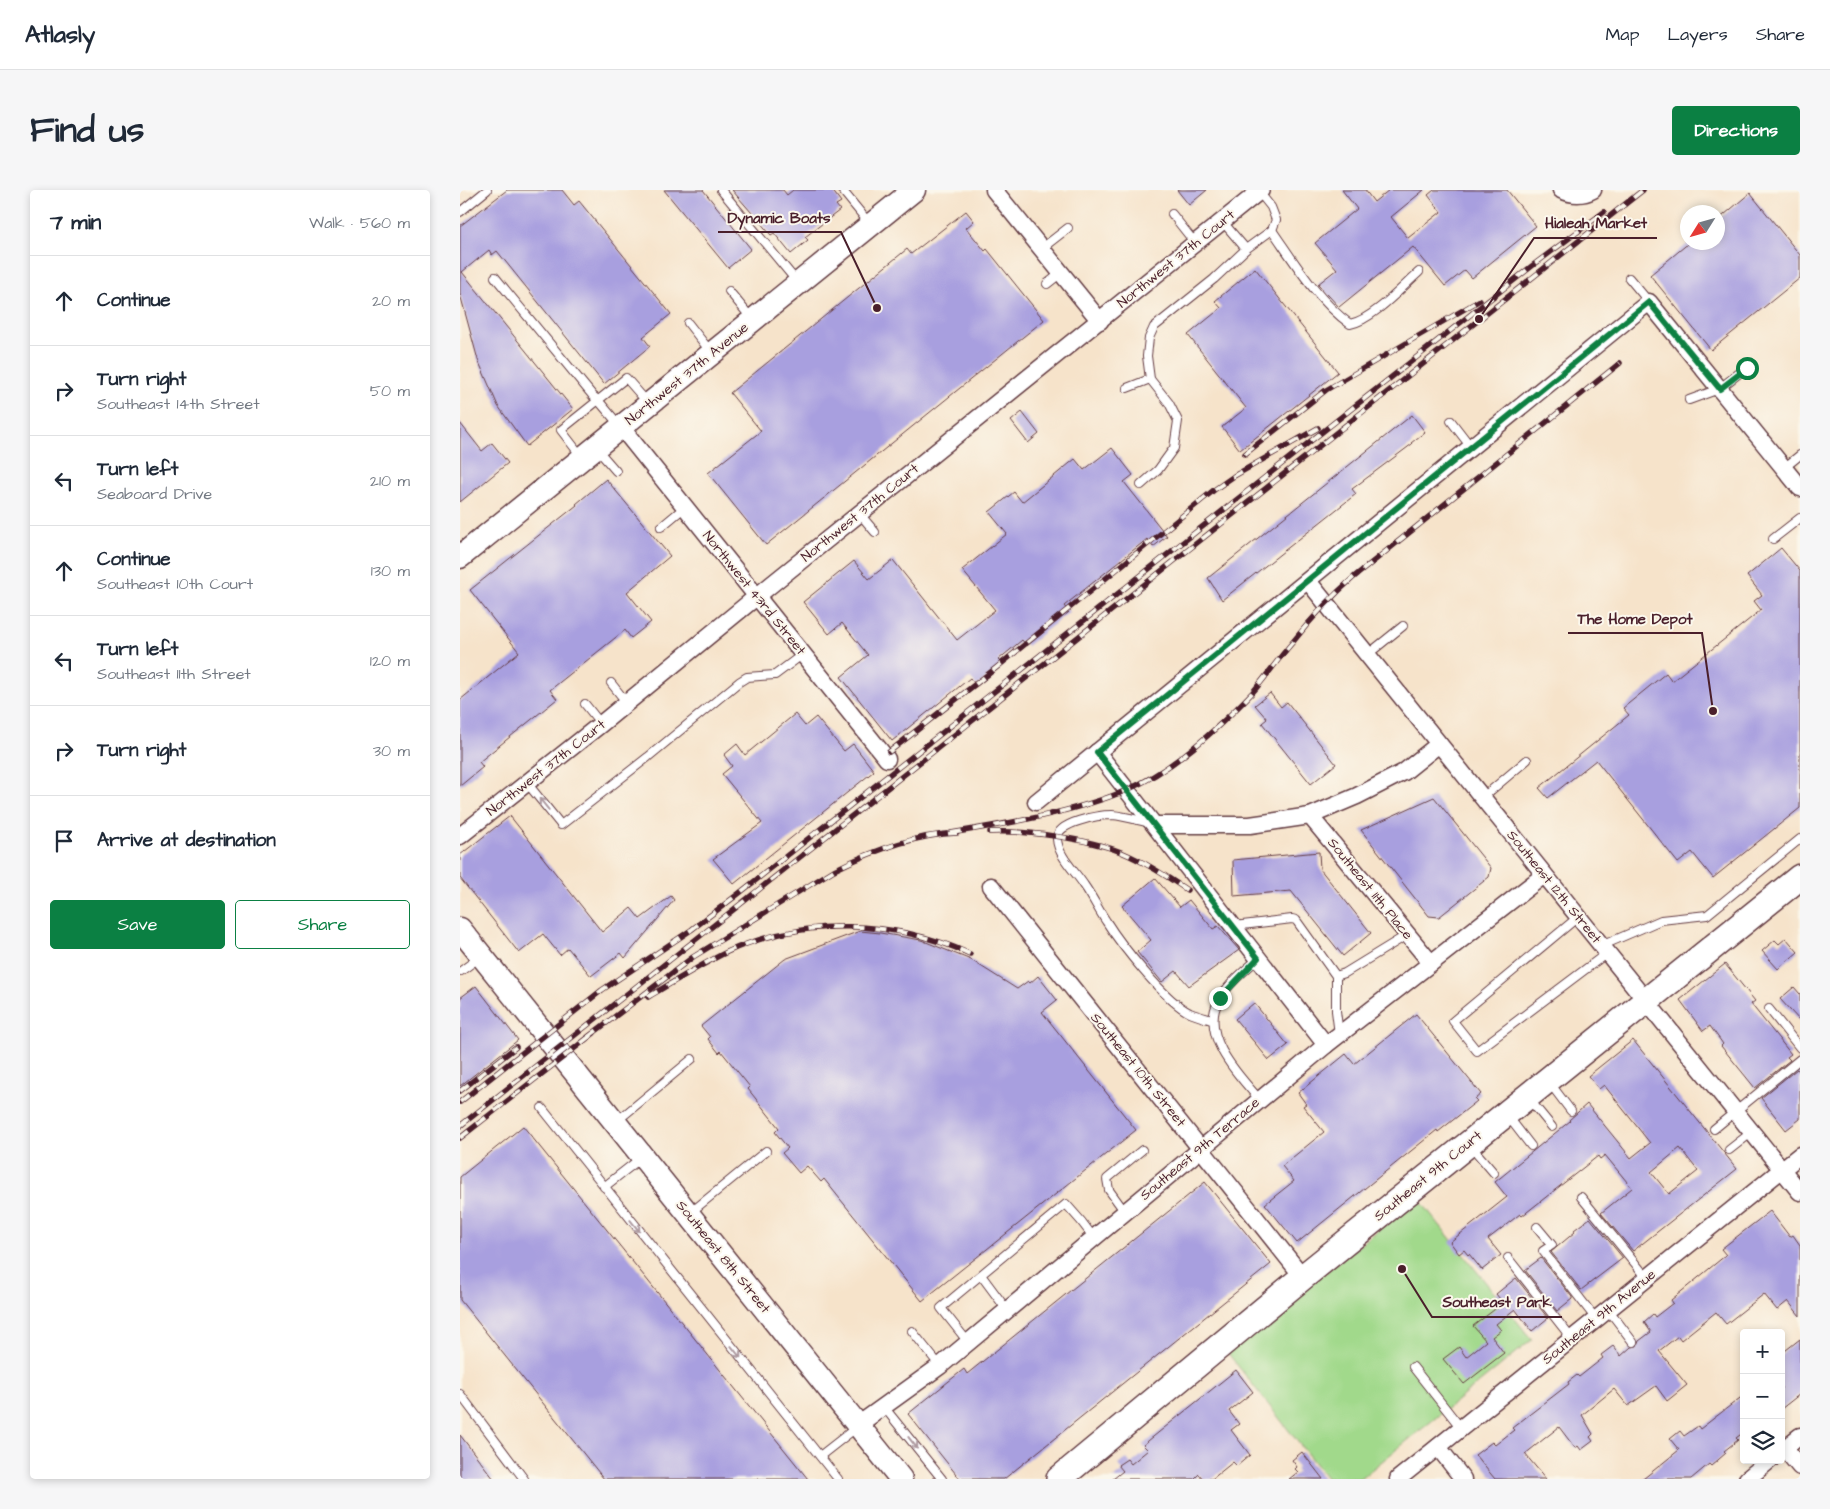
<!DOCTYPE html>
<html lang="en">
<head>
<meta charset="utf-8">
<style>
	:root { --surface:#fff; --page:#f6f6f7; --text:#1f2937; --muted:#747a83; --line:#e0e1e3; --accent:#0b8043 }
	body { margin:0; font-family:"Architects Daughter",sans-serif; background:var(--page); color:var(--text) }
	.controls { position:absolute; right:15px; bottom:15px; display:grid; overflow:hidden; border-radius:5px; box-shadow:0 2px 8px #0003 }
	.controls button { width:45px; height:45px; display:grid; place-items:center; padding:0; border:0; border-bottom:1px solid var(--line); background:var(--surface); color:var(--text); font:25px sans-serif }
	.compass { position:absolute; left:1220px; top:15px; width:45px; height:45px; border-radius:50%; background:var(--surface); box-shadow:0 2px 8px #0003; rotate:233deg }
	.stop { position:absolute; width:15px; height:15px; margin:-11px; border:4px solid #0b8043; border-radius:50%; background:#fff }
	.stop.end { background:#0b8043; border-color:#fff; box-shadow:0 1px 5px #0008 }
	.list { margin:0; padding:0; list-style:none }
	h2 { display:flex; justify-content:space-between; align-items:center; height:65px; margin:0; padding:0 20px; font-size:21px }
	h2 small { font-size:16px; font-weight:400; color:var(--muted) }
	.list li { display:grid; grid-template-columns:32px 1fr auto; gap:15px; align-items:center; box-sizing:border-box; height:90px; padding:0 20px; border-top:1px solid var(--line) }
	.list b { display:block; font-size:19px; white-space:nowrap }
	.list p { margin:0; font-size:16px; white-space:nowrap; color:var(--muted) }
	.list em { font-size:16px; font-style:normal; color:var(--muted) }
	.actions { display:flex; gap:10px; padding:15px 20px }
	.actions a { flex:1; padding:11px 0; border:1px solid var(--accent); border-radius:5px; text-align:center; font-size:18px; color:var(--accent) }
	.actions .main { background:var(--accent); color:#fff }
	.icon { flex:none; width:28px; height:28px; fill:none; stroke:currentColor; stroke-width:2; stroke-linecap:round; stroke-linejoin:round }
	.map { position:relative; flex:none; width:1340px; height:1289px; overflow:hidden; border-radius:5px }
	header { display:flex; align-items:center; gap:30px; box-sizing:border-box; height:70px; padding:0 25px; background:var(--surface); border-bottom:1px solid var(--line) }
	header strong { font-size:24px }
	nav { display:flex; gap:28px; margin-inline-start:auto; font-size:18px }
	.intro { display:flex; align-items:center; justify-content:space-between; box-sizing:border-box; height:120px; padding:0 30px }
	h1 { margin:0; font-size:35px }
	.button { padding:12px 22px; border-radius:5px; background:var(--accent); color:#fff; font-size:18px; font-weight:700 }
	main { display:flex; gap:30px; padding:0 30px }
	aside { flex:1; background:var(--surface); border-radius:5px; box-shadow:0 2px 8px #0003 }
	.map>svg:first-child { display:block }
	.green { fill:#a1d98b; stroke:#767c5b }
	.building { fill:#a89fdf; fill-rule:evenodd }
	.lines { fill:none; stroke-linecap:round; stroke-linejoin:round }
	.lane-casing { stroke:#643c43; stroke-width:10 }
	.street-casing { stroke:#643c43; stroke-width:19 }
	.secondary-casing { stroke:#643c43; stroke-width:25 }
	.primary-casing { stroke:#643c43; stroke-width:28 }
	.lane { stroke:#fff; stroke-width:8 }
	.street { stroke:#fff; stroke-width:16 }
	.secondary { stroke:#fff; stroke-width:22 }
	.primary { stroke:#fff; stroke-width:25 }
	.rail-casing { stroke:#4a1f2b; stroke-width:5.5 }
	.rail { stroke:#fbf7ec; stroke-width:4; stroke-dasharray:11; stroke-linecap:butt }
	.oneway { stroke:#ae9aa0 }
	.route { stroke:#0b8043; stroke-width:6 }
	.labels { text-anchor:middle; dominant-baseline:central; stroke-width:4; stroke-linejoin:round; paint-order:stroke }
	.street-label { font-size:14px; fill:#4a1f2b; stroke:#fbf7ec }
	.leader { fill:none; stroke:#4a1f2b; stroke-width:2 }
	.callout-dot { fill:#4a1f2b; stroke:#fbf7ec; stroke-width:2 }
	.callout-label { font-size:15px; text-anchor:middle; font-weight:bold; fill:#4a1f2b; stroke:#fbf7ec; stroke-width:4; stroke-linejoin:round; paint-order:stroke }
</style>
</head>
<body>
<header>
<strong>Atlasly</strong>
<nav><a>Map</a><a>Layers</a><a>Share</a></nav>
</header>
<div class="intro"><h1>Find us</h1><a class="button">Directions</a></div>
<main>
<aside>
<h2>7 min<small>Walk · 560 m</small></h2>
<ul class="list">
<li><svg class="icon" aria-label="ahead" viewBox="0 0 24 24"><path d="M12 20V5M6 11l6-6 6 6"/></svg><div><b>Continue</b></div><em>20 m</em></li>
<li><svg class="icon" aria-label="right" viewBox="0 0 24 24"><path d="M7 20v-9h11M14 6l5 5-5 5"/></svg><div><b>Turn right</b><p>Southeast 14th Street</p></div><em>50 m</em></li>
<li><svg class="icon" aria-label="left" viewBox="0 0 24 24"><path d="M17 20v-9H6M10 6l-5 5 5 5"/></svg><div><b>Turn left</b><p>Seaboard Drive</p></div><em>210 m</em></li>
<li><svg class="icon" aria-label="ahead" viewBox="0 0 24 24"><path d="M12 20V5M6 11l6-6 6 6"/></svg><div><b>Continue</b><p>Southeast 10th Court</p></div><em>130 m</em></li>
<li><svg class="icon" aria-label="left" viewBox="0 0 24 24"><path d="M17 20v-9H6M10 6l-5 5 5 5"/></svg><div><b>Turn left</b><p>Southeast 11th Street</p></div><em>120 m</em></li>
<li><svg class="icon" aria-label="right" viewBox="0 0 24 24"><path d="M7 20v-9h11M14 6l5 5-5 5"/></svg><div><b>Turn right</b></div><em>30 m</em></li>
<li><svg class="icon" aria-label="arrive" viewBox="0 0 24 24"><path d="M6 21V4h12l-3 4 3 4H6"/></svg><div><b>Arrive at destination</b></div></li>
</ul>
<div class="actions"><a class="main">Save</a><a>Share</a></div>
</aside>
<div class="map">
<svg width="1340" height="1289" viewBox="0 0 1340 1289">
	<rect width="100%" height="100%" fill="#fbf7ec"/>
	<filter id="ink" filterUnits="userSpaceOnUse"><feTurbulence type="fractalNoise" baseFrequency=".02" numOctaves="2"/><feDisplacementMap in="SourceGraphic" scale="10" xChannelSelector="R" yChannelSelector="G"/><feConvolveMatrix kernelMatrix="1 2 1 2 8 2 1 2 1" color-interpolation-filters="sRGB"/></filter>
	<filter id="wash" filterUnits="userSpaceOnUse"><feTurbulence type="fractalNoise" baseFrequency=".0096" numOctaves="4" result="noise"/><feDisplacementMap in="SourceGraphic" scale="20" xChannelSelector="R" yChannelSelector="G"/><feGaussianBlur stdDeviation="1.12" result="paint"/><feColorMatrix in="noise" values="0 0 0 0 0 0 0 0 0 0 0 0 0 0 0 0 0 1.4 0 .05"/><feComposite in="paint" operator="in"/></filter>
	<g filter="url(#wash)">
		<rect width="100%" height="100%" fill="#f6e3ca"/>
		<path class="green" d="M958,1008L1072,1150L900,1289H867L767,1162Z"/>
		<g id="blocks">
			<g class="building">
				<path d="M47,0H102L114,15L119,11L211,124L183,147L190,156L144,194L37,61L32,65L29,60L2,82L113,219L67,256L38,216L18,170L0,104V36Z"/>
				<path d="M204,0H243L291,59L268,78Z"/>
				<path d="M272,0H323L327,5L333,0H372L381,12L376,15L380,20L345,47L348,50L331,64L314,43L311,45Z"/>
				<path d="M717,0H747L729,15Z"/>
				<path d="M882,0H905L914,12L929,0H964L931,27L948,48L981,22L968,5L974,0H1047L1076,36L1012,88L1005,80L985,96L953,57L879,117L858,94L877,79L855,53L897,19Z"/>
				<path d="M1290,3L1340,65V88L1251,160L1190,85L1230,52H1258V30Z"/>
				<path d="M506,21L514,31L506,38L525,61L527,59L584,130L306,355L248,283L301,241L270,203L447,59L451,64Z"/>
				<path d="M795,78L878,182L780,260L762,237L786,218L728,145L761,118L755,111Z"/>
				<path d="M562,222L579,244L568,253L551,231Z"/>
				<path d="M952,225L965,242L951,253L952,254L892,299L896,304L762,410L748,388Z"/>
				<path d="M0,233L22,261L32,253L48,273L0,312Z"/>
				<path d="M652,258L673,285L664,292L707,346L693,357L687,349L604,416L609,422L567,456L562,450L538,470L543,475L517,496L510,488L432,551L381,487L408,465L382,433L369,444L343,412L394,371L409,389L433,370L497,450L535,420L502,380L547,344L529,322L554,302L562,312L615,269L624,280Z"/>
				<path d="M146,289L210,366L167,402L191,432L171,448L165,440L90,500L97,509L19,572L23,577L0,596V510L59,462L10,400L117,315L116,314Z"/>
				<path d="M1321,358L1340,381V618L1253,688L1232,662L1218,673L1136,570L1088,608L1079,598L1169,525L1163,518L1206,483L1212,491L1301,420L1294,411L1302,405L1287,386Z"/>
				<path d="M810,503L821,517L827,512L876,574L851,594L802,533L807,529L795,515Z"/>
				<path d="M335,524L345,536L356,527L384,561L393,554L414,581L274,694L253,669L302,633L262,584L272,576L264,565L277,554L285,565Z"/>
				<path d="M974,607L1031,678L1029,687L979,727L969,726L901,640Z"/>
				<path d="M50,626L142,742L171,718L180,729L211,706L214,710L165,768L161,763L131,786L108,758L100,765L83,744L59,763L0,688V665Z"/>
				<path d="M859,662L860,679L911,743L883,766L831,701L774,706L773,670Z"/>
				<path d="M695,688L720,717L729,710L753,739L758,736L779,760L729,796L716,781L702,792L677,762L691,750L662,716Z"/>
				<path d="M400,741L420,743L461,750L511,770L557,799L568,791L570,793L578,786L597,810L582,822L676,940L462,1111L364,989L361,992L347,976L339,983L322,963L328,958L315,942L319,938L288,899L290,897L261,861L259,863L248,849L250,847L241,836L325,769Z"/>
				<path d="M1326,748L1338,762L1318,779L1302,761L1315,750L1319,754Z"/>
				<path d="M1265,774L1295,811L1291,814L1331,864L1327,867L1330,870L1295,898L1261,856L1263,854L1250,836L1243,841L1220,810Z"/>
				<path d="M16,796L58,850L0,896V808Z"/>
				<path d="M1334,797L1340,804V831L1320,809Z"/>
				<path d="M794,813L828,855L809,870L775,829Z"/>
				<path d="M956,824L1021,904L1015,909L1017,911L988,934L978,942L977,940L837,1053L805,1014L834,991L822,976L864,942L843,916L846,914L838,903L886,864L894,874Z"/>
				<path d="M1173,850L1277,979L1173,1061L1141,1023L1172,998L1145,965L1140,969L1138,966L1062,1026L1060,1024L1028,1049L1041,1065L1022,1080L1009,1064L1008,1065L1004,1060L999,1064L990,1052L1047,1007L1035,992L1110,931L1109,930L1127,914L1171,968L1190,953L1144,895L1139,899L1128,886ZM1220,958L1238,981L1209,1004L1191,982Z"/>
				<path d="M1337,879L1340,882V929L1326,940L1301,908Z"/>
				<path d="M63,936L348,1289H144L0,1110V987Z"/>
				<path d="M745,992L811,1074L544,1289H500L448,1224L504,1179L507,1184Z"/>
				<path d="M1310,1021L1330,1047L1333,1045L1340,1055V1126L1328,1111L1317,1120L1304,1104L1266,1134L1256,1122L1221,1150L1218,1146L1199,1161L1227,1195L1207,1211L1196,1196L1168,1216L1154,1199L1122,1225L1133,1244L1130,1247L1133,1251L1121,1260L1118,1256L1115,1258L1099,1237L1065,1264L1086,1289H1035L1015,1265L1032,1252L1035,1255L1054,1240L1052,1238L1109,1194L1108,1192L1117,1185L1119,1187L1143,1168L1141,1165L1153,1156L1161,1166L1171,1157L1177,1156L1179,1151L1191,1142L1184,1132L1193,1124L1195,1127L1213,1113L1211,1110L1266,1065L1261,1059Z"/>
				<path d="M1130,1028L1163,1068L1121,1100L1091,1062L1115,1042L1114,1040Z"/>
				<path d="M1081,1068L1112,1107V1109L1097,1121L1065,1080Z"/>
				<path d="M1056,1088L1088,1128L1072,1141L1055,1119L1036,1134L1041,1140L1032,1147L1044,1163L1004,1194L983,1169L999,1157L1006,1167L1026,1151L1013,1136L1043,1113L1036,1104Z"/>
				<path d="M1340,1149V1204L1321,1219V1164Z"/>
				<path d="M776,1180L793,1202L769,1221L779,1234L771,1240L790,1265L777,1276L773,1272L752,1289H743L739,1284L734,1289H653L663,1281L658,1275L667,1269L671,1274L688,1260L683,1255Z"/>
				<path d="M1284,1205V1242L1276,1248L1278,1250L1264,1261L1266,1263L1251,1276L1249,1274L1231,1289H1183L1219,1260L1210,1249L1220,1241L1224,1246L1238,1236L1240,1239Z"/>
				<path d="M0,1245L34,1289H0Z"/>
				<path d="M842,1262L863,1289H829L838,1282L835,1279L837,1277L832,1270Z"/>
			</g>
		</g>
	</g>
	<g filter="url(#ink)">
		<use href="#blocks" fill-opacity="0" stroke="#643c43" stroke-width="1"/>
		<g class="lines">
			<defs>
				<g id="lane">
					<path d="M261,0L338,93"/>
					<path d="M382,0L409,33"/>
					<path d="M0,22L27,0"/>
					<path d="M712,24L735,53"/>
					<path d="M762,31L786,59L812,40L816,30L811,17L799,2"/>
					<path d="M812,40C835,73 857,110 890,134C912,130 941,98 959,82"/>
					<path d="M581,59L608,38"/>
					<path d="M35,87L133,206L138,210L160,236"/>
					<path d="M1169,88L1189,112"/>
					<path d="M587,94L601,83"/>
					<path d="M269,101L292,129"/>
					<path d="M228,133L250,161"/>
					<path d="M667,198L690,189"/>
					<path d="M1229,210L1259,199L1287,177"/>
					<path d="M991,231L1011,257"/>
					<path d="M136,258L156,281"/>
					<path d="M121,266L101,240L166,188L187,212"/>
					<path d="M1324,278L1340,265"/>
					<path d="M681,295L698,280L714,258L718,231L709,213L690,189L687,166L689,148L694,137L754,89L786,59"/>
					<path d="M399,323L415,342"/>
					<path d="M201,337L225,317"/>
					<path d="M1313,349L1340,328"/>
					<path d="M907,465L943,436"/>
					<path d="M151,493L167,513"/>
					<path d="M125,514L141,534"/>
					<path d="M67,593L101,635L188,567L279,492L287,487L315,485L343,464"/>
					<path d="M1022,608L1067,570"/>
					<path d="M690,633C677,630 665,626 652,625C640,625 596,632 597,649C598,666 615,681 624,695C632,706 638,719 646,731C661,755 705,811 730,823C737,826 745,828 752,830"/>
					<path d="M1118,727L993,831L1017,861L1147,763"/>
					<path d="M774,736L832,729L836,730L876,786"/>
					<path d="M1141,756L1201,730L1247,725L1340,649"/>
					<path d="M799,768C785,780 768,794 759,810C739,845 778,885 800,910"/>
					<path d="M1,781L20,767"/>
					<path d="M1309,819L1340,858"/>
					<path d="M879,844L876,821V786L885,783L947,745"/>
					<path d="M1089,892L1111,921"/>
					<path d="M1069,909L1092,937"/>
					<path d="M82,918L378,1289"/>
					<path d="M1047,925L1071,956"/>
					<path d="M157,931L232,869"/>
					<path d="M1254,939L1340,869"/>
					<path d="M1010,955L1034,983"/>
					<path d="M1269,960L1292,942"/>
					<path d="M144,997L181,968"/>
					<path d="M1121,1007L1187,1088"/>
					<path d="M665,1022L649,1000L647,989L682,960"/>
					<path d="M230,1023L306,961"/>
					<path d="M1077,1037L1092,1055L1083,1061L1136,1129"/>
					<path d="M1048,1068L1112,1149"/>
					<path d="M521,1085L547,1120"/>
					<path d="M1148,1119L1173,1152"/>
					<path d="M452,1141L480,1176"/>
					<path d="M508,1152L481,1118L606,1014L621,1031L634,1048"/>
					<path d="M953,1177L1001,1238"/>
					<path d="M0,1204L64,1289"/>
					<path d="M424,1217L482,1289"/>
					<path d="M360,1266L397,1237"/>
				</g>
				<g id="street">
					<path d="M534,0L640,131"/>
					<path d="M1101,0C1112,5 1122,6 1133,0"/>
					<path d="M161,237L427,569"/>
					<path d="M848,391L1340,1002"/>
					<path d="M637,562L866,855"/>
					<path d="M576,612L1189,112L1340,298"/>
					<path d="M850,626L971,773"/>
					<path d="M695,635H790L850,626L897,606L944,582L979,554"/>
					<path d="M0,646L141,534L312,394L801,0"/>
					<path d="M531,696L843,1087"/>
					<path d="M398,1235L480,1176L866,855L1084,685"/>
					<path d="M978,1257L1003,1289"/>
					<path d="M1324,1258L1340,1277"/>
					<path d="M1321,1261L1340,1246"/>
					<path d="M938,1289L1340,965"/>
					<path d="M1287,1289L1310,1270"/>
				</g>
				<g id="secondary">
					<path d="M0,367L454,0"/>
					<path d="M0,739L441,1289"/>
				</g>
				<path id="primary" d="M599,1289L843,1087L1340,687"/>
			</defs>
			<use href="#lane" class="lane-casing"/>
			<use href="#street" class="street-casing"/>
			<use href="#secondary" class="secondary-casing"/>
			<use href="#primary" class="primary-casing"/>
			<use href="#lane" class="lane"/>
			<use href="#street" class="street"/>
			<use href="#secondary" class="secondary"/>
			<use href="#primary" class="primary"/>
			<defs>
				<g id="rail">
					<path d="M785,264L866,200L1020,110"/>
					<path d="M429,562L536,478L754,300L774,286L858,238"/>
					<path d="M530,642C564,640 629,649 661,662C685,672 706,686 727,700"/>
					<path d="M491,643C547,634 615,622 667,600C714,579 756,540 792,503C806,487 818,469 832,453C851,429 871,407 894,387L1160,173"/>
					<path d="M188,807C214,792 240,775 267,762C344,727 434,729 510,764"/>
					<path d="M128,847L233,767L374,680C412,661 454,645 497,643"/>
					<path d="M0,901L56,857"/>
					<path d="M0,912L142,800L231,740L277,705L1072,76L1144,22"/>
					<path d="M0,936L1183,0"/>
					<path d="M0,948L134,843"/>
				</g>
			</defs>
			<use href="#rail" class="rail-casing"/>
			<use href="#rail" class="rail"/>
		</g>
		<defs><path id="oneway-shaft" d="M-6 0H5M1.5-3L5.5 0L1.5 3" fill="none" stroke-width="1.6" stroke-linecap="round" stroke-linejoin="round" transform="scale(1.25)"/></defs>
		<g class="oneway">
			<use href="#oneway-shaft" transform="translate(84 614) rotate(-129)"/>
			<use href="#oneway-shaft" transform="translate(175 1036) rotate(51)"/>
			<use href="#oneway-shaft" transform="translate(276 1162) rotate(51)"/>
			<use href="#oneway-shaft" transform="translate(453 1253) rotate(52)"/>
		</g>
	</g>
	<g class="lines" filter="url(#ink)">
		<path class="route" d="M760,808L798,768L637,562L1189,112L1260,199L1287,178"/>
	</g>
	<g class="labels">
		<g class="street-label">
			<text transform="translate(716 69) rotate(-39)">Northwest 37th Court</text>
			<text transform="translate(227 184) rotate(-39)">Northwest 37th Avenue</text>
			<text transform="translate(400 323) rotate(-39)">Northwest 37th Court</text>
			<text transform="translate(294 403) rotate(51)">Northwest 43rd Street</text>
			<text transform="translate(86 578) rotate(-38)">Northwest 37th Court</text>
			<text transform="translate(1094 697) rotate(51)">Southeast 12th Street</text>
			<text transform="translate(910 699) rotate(51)">Southeast 11th Place</text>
			<text transform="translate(678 880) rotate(51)">Southeast 10th Street</text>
			<text transform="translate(740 959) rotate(-40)">Southeast 9th Terrace</text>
			<text transform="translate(968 986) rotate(-39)">Southeast 9th Court</text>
			<text transform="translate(263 1067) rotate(51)">Southeast 8th Street</text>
			<text transform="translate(1139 1127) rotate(-39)">Southeast 9th Avenue</text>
		</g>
	</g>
	<path class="leader" d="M417 118L381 42H258M1019 129L1074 48H1197M1253 521L1242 443H1108M942 1079L972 1127H1102"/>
	<g class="callout-dot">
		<circle cx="417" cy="118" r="5"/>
		<circle cx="1019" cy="129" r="5"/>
		<circle cx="1253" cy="521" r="5"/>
		<circle cx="942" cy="1079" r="5"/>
	</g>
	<g class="callout-label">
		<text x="319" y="33">Dynamic Boats</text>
		<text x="1136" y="38">Hialeah Market</text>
		<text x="1175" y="434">The Home Depot</text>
		<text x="1037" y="1117">Southeast Park</text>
	</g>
</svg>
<div class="controls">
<button>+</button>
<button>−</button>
<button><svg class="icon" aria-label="layers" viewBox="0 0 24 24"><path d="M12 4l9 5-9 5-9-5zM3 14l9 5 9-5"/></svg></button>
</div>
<svg class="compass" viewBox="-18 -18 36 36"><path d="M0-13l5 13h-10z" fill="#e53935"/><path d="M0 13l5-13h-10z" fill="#747a83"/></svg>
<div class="stop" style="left:1287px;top:178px"></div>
<div class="stop end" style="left:760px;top:808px"></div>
</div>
</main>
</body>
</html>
